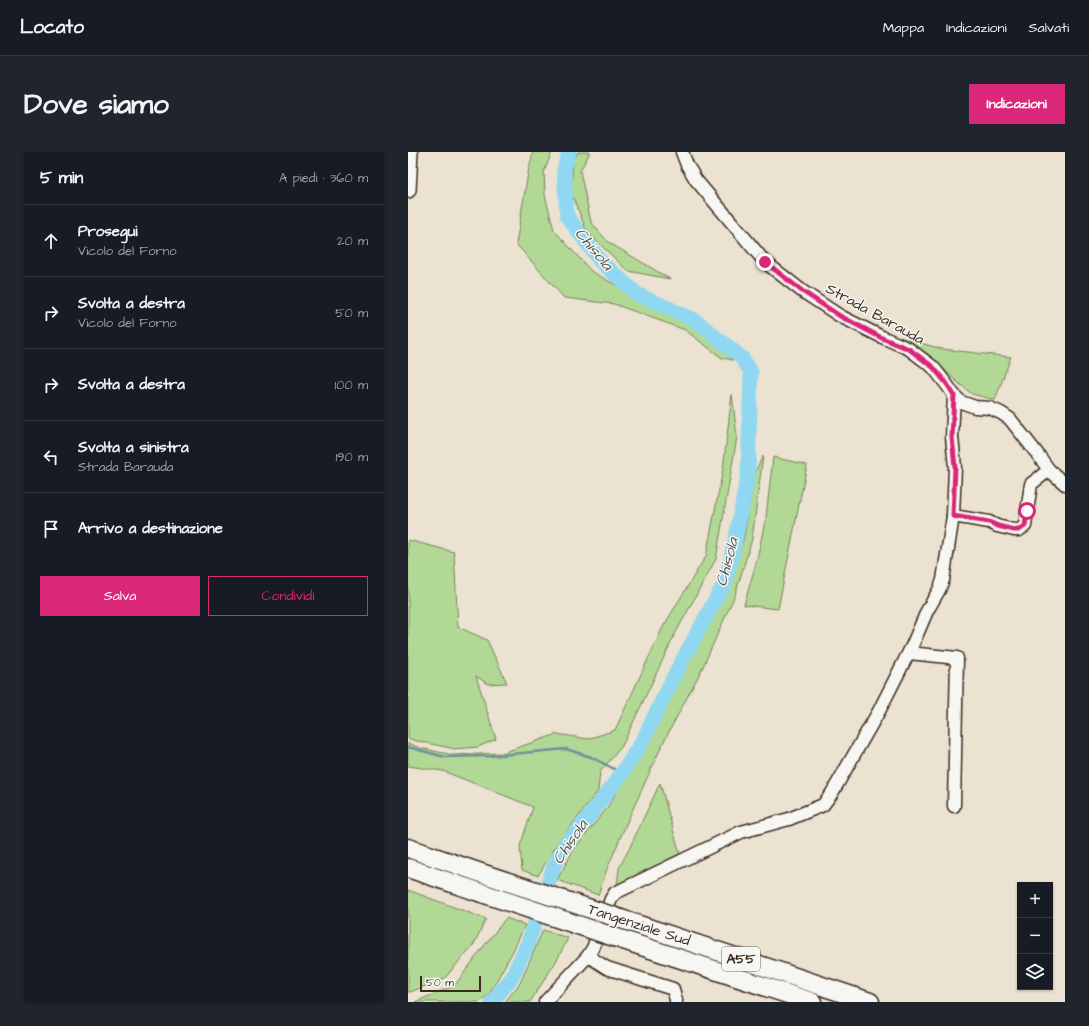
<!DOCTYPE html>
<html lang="it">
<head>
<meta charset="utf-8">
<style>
	:root { --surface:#171b24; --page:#20242c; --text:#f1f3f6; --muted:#9ea1a6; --line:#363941; --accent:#db2777 }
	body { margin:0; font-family:"Architects Daughter",sans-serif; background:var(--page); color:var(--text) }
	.controls { position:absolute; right:12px; bottom:12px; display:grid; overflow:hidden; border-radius:0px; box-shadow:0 1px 3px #0004 }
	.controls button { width:36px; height:36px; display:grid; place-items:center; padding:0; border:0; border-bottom:1px solid var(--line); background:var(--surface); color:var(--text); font:20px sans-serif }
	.scale { position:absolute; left:12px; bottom:10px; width:61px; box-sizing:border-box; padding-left:4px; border:2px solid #3b2a1e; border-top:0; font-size:11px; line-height:14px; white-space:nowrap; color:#3b2a1e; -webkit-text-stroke:3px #f6f6f2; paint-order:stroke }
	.stop { position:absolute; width:12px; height:12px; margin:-9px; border:3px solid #db2777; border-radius:50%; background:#fff }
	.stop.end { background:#db2777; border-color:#fff; box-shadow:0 1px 4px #0008 }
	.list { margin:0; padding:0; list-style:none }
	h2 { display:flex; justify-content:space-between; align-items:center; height:52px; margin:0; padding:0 16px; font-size:17px }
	h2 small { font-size:13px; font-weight:400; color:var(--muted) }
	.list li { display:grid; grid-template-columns:26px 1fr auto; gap:12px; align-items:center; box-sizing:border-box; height:72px; padding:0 16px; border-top:1px solid var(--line) }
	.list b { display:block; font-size:15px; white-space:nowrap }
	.list p { margin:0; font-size:13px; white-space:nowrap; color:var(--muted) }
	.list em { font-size:13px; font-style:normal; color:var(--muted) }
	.actions { display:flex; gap:8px; padding:12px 16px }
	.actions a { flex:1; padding:9px 0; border:1px solid var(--accent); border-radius:0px; text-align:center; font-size:14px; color:var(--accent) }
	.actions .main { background:var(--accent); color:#fff }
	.icon { flex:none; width:22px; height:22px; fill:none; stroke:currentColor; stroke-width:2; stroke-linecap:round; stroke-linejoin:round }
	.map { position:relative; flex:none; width:657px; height:850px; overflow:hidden; border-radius:0px }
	header { display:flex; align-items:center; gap:24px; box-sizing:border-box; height:56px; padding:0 20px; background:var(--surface); border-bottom:1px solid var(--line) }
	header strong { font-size:19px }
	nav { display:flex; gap:22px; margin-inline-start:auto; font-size:14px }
	.intro { display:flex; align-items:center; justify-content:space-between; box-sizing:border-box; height:96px; padding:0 24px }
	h1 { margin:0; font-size:28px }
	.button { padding:10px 18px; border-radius:0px; background:var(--accent); color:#fff; font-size:14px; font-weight:700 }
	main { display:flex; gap:24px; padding:0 24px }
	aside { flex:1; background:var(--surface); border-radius:0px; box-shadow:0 1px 3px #0004 }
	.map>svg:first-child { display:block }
	.green { fill:#b1d894; stroke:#768159 }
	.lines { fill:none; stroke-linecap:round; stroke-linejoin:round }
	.stream { stroke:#6e929d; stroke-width:2.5 }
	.river { stroke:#90d8f1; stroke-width:15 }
	.minor-casing { stroke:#3b2a1e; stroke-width:15 }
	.major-casing { stroke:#3b2a1e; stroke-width:18 }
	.highway-casing { stroke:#3b2a1e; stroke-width:21 }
	.minor { stroke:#f6f6f2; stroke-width:12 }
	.major { stroke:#f6f6f2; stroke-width:15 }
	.highway { stroke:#f6f6f2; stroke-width:18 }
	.highway-bridge-casing { stroke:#3b2a1e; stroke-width:21; stroke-linecap:butt }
	.highway-bridge { stroke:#f6f6f2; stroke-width:18 }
	.route { stroke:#db2777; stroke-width:5 }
	.labels { text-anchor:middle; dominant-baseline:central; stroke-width:3; stroke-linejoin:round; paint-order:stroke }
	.shield { fill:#f6f6f2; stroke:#73675e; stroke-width:1 }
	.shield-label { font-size:14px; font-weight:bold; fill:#3b2a1e }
	.street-label { font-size:15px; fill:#3b2a1e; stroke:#f6f6f2 }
	.water-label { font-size:16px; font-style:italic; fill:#505653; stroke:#f6f6f2 }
</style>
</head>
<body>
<header>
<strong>Locato</strong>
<nav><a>Mappa</a><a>Indicazioni</a><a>Salvati</a></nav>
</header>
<div class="intro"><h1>Dove siamo</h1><a class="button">Indicazioni</a></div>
<main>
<aside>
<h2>5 min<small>A piedi · 360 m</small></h2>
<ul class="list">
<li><svg class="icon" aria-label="ahead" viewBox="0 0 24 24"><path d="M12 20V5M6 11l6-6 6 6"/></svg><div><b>Prosegui</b><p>Vicolo del Forno</p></div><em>20 m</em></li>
<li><svg class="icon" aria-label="right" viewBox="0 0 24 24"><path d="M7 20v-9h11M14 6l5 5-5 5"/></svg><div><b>Svolta a destra</b><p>Vicolo del Forno</p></div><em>50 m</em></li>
<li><svg class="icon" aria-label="right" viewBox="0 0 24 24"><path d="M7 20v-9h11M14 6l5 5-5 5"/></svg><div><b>Svolta a destra</b></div><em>100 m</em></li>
<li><svg class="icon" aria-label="left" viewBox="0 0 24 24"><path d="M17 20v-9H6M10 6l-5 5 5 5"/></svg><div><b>Svolta a sinistra</b><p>Strada Barauda</p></div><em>190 m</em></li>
<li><svg class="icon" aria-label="arrive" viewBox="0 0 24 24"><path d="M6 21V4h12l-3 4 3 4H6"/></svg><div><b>Arrivo a destinazione</b></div></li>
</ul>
<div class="actions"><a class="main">Salva</a><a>Condividi</a></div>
</aside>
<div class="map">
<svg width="657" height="850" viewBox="0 0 657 850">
	<rect width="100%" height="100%" fill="#ece2d2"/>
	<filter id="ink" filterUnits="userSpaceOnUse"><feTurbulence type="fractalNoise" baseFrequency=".025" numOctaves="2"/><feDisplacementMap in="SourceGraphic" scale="8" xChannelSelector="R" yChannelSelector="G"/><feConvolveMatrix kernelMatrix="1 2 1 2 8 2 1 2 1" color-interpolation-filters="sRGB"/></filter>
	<g filter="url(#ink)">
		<g class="green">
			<path d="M125,0H144L136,20L137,43L146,78L183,119L222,141L284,172L325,208L314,206L277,178L206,152L156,146L108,92L120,21Z"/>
			<path d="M170,0H182L172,19L183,70L200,90L262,127L220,119L179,80L163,40L165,9Z"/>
			<path d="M487,184L534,197L603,205L587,248L564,242L549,230L531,212L515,199Z"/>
			<path d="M324,242L329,285L308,407L266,484L214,594L192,620L190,639L147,695L130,724L114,718L112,694L125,655L35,619L0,614V591L12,596L45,603L94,601L149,582L180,587L207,578L255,475L298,404L315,317Z"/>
			<path d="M355,304L344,387L327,443L293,519L255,591L219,670L199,717L190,743L149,728L166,697L199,656L243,583L280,509L319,439L336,385L346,322Z"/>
			<path d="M365,305L399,313L370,457L336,453L348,411L358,365Z"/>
			<path d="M0,388L46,400L50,475L79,488L99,531L80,532L68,524L88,587L70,595L47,597L0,587Z"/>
			<path d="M252,631L272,702L209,733L211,716L221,697Z"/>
			<path d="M0,738L78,767L66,792L36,827L2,840H0Z"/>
			<path d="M98,766L117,773L105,799L81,842L72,850H7L47,833L76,794Z"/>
			<path d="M135,778L160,786L149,808L122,850H97L112,831Z"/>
		</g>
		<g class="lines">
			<path class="stream" d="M0,595L37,605L81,604L158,597L183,605L214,621"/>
			<path class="river" d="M84,850L104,825L120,791L146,714L157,693L183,662L214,621L235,588L268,520L318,428L328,385L340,322L343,220L333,205L287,168L229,142L192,109L159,64L156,18L161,0"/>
			<defs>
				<g id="minor">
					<path d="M274,0L279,13L288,28L357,110L394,139L432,164L474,185L501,197L525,215L539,233L546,243L553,250L567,255L582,256L593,261L602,267L631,304L641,318L657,332"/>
					<path d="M545,364L581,370L589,374L606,378H611L617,374L623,332L641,318"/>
					<path d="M501,501L549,506L546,654"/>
					<path d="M180,804L199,816L265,837L268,848V850"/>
					<path d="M137,850L180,804L185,796L203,747L207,741L333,680L381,667L415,653L424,641L471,559L504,494L519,459L531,438L535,428L545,364L547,315L544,285L546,243"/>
				</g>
				<path id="major" d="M0,38L2,0"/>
				<g id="highway">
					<path d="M0,696L76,722"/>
					<path d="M0,716L71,740"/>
					<path d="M204,764L462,850"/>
					<path d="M197,782L404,850"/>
				</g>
			</defs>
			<use href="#minor" class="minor-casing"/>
			<use href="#major" class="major-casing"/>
			<use href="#highway" class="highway-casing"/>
			<use href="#minor" class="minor"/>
			<use href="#major" class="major"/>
			<use href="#highway" class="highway"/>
			<defs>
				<g id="highway-bridge">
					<path d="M76,722L204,764"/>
					<path d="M71,740L197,782"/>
				</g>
			</defs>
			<use href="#highway-bridge" class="highway-bridge-casing"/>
			<use href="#highway-bridge" class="highway-bridge"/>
		</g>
	</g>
	<g class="lines" filter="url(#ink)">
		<path class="route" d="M357,110L394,139L432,164L474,186L501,197L525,215L539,232L546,243L544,285L547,315L545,364L581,370L590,374L606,378H611L617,374L619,359"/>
	</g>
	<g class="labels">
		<rect class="shield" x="314" y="795" width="38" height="24" rx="3"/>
		<g class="shield-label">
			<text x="333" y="807">A55</text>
		</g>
		<g class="street-label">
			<text transform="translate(467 162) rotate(29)">Strada Barauda</text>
			<text transform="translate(231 773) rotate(18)">Tangenziale Sud</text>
		</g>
		<g class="water-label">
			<text transform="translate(186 97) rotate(50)">Chisola</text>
			<text transform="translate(319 410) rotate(-75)">Chisola</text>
			<text transform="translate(162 690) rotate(-56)">Chisola</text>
		</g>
	</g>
</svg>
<div class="controls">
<button>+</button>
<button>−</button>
<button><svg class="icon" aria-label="layers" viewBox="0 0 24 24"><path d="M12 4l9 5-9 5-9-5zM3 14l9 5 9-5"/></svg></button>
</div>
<div class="scale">50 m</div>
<div class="stop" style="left:619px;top:359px"></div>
<div class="stop end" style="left:357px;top:110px"></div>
</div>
</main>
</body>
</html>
